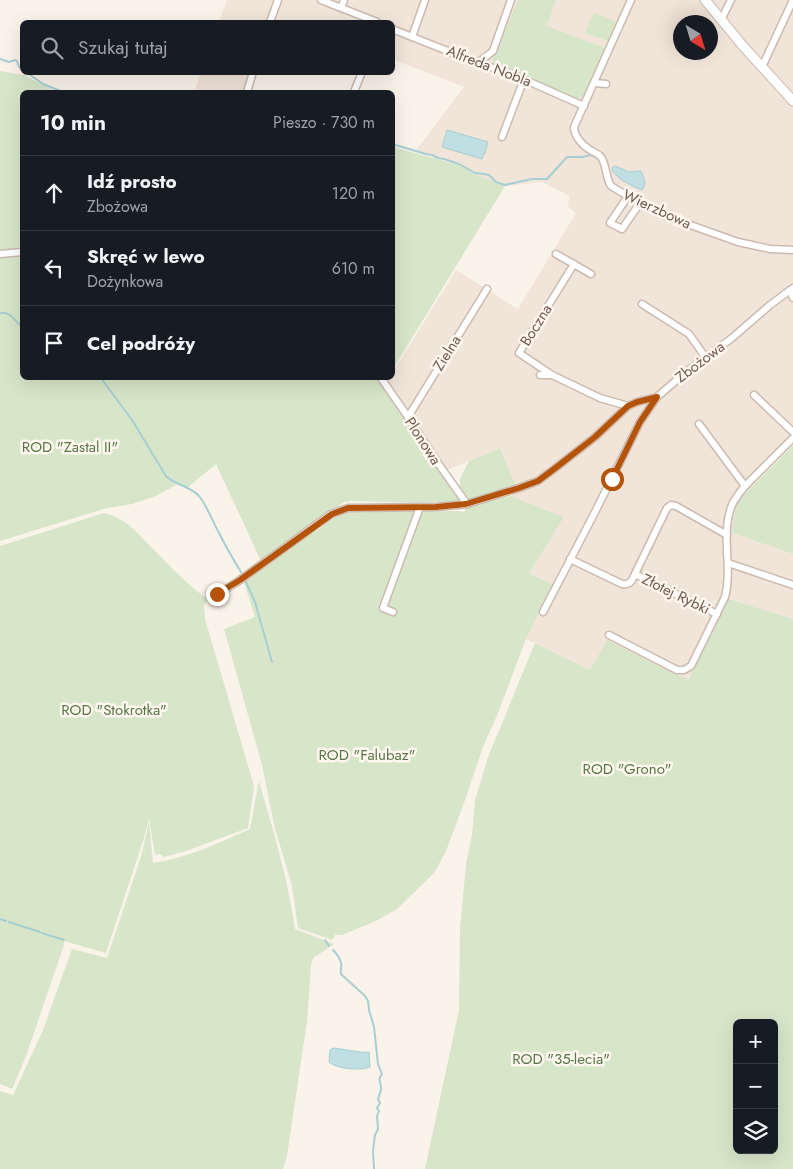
<!DOCTYPE html>
<html lang="pl">
<head>
<meta charset="utf-8">
<style>
	:root { --surface:#171b24; --page:#242831; --text:#f1f3f6; --muted:#9ea1a6; --line:#363941 }
	body { margin:0; font-family:Jost,sans-serif; background:var(--page); color:var(--text) }
	.controls { position:absolute; right:15px; bottom:15px; display:grid; overflow:hidden; border-radius:8px; box-shadow:0 5px 20px #0002 }
	.controls button { width:45px; height:45px; display:grid; place-items:center; padding:0; border:0; border-bottom:1px solid var(--line); background:var(--surface); color:var(--text); font:25px sans-serif }
	.compass { position:absolute; left:673px; top:15px; width:45px; height:45px; border-radius:50%; background:var(--surface); box-shadow:0 5px 20px #0002; rotate:142deg }
	.stop { position:absolute; width:15px; height:15px; margin:-11px; border:4px solid #b45309; border-radius:50%; background:#fff }
	.stop.end { background:#b45309; border-color:#fff; box-shadow:0 1px 5px #0008 }
	.list { margin:0; padding:0; list-style:none }
	h2 { display:flex; justify-content:space-between; align-items:center; height:65px; margin:0; padding:0 20px; font-size:21px }
	h2 small { font-size:16px; font-weight:400; color:var(--muted) }
	.list li { display:grid; grid-template-columns:32px 1fr auto; gap:15px; align-items:center; box-sizing:border-box; height:75px; padding:0 20px; border-top:1px solid var(--line) }
	.list b { display:block; font-size:19px; white-space:nowrap }
	.list p { margin:0; font-size:16px; white-space:nowrap; color:var(--muted) }
	.list em { font-size:16px; font-style:normal; color:var(--muted) }
	.icon { flex:none; width:28px; height:28px; fill:none; stroke:currentColor; stroke-width:2; stroke-linecap:round; stroke-linejoin:round }
	.map { position:relative; flex:none; width:793px; height:1169px; overflow:hidden }
	.search { position:absolute; background:var(--surface); box-shadow:0 5px 20px #0002; left:20px; top:20px; width:375px; height:55px; display:flex; align-items:center; gap:12px; box-sizing:border-box; padding:0 18px; border-radius:8px; color:var(--muted); font-size:19px }
	.panel { position:absolute; background:var(--surface); box-shadow:0 5px 20px #0002; left:20px; top:90px; width:375px; height:290px; border-radius:8px }
	.map>svg:first-child { display:block }
	.residential { fill:#f1e4d8; fill-rule:evenodd }
	.green { fill:#d7e6c9; fill-rule:evenodd }
	.water { fill:#c0dfe2; stroke:#a7ced2 }
	.lines { fill:none; stroke-linecap:round; stroke-linejoin:round }
	.stream { stroke:#a7ced2; stroke-width:2 }
	.street-casing { stroke:#cbbab0; stroke-width:9 }
	.secondary-casing { stroke:#cfbcb1; stroke-width:11 }
	.street { stroke:#fff; stroke-width:6 }
	.secondary { stroke:#fff; stroke-width:9 }
	.route { stroke:#b45309; stroke-width:6 }
	.labels { text-anchor:middle; dominant-baseline:central; stroke-width:5; stroke-linejoin:round; paint-order:stroke }
	.street-label { font-size:15px; fill:#725a50; stroke:#fdf7ef }
	.park-label { font-size:15px; fill:#597649; stroke:#fdf7ef }
</style>
</head>
<body>
<div class="map">
<svg width="793" height="1169" viewBox="0 0 793 1169">
	<rect width="100%" height="100%" fill="#faf3e9"/>
	<g class="residential">
		<path d="M227,0H793V444L739,500L732,533L793,554V619L729,599L688,680L607,640L590,670L526,639L553,584L529,574L564,517L511,496L516,486L500,448L445,471L386,383L389,378H392L393,372L456,270L518,309L576,213L568,207L569,196L542,182L505,186L472,174L459,165L415,152L464,87L393,59L392,22H219ZM680,22H710V52H680Z"/>
		<path d="M201,73H257L249,92H194Z"/>
	</g>
	<g class="green">
		<path d="M518,0H556L547,26L605,48L585,95L579,98H573L493,64L494,53L505,31Z"/>
		<path d="M594,12L617,22L608,41L585,33Z"/>
		<path d="M0,71L24,75L56,92H22V378H387L382,382L432,462L451,485L460,501L423,503L351,501L344,502L261,561L216,464L187,488L178,484L156,496L132,504L107,508L0,541Z"/>
		<path d="M393,147L459,165L472,173L505,186L393,369Z"/>
		<path d="M793,445V554L732,533L735,511L739,500Z"/>
		<path d="M500,448L516,486L470,500L460,488V479L469,461Z"/>
		<path d="M511,496L564,517L529,574L553,584L526,639L498,713L483,747L465,800L446,851L434,873L397,909L378,920L342,935H335L332,940L298,928L292,886L274,825L262,765L224,629L255,617L244,582L310,534C319,532 323,524 331,519C336,516 342,514 348,512L460,511L464,512L467,507Z"/>
		<path d="M104,513C128,519 137,533 154,550C170,566 187,584 206,598L207,600L204,606L205,619L254,786L248,828L186,851L164,857L160,854L155,855L149,819L143,841L106,953L64,941V945L25,1059L12,1089L0,1084V546Z"/>
		<path d="M729,599L793,619V1169H425L459,1010L460,928L466,864L472,835L475,800L489,754L496,738L535,643L590,670L607,640L688,680ZM737,1023H774V1150H737Z"/>
		<path d="M259,781C273,830 288,879 295,929L334,944L313,958L311,966L307,1021L287,1156L283,1169H0V1091L13,1095L43,1030L72,949L107,958L141,857L149,822L153,863C187,858 219,843 250,829Z"/>
	</g>
	<g class="water">
		<path d="M447,130L488,142L485,152L486,153H484L482,159L442,147Z"/>
		<path d="M615,166L629,172L641,171C644,177 647,184 642,190C632,186 618,180 612,170L613,167Z"/>
		<path d="M333,1048C344,1049 360,1053 369,1052L370,1067C361,1071 336,1069 329,1062L330,1050Z"/>
	</g>
	<g class="lines">
		<g class="stream">
			<path d="M0,59L9,62L15,60L17,61L19,67L22,69"/>
			<path d="M26,72L43,84L63,92"/>
			<path d="M392,144L426,154L432,155L438,158L444,159L459,164L475,173L484,174L489,175L496,182L505,185L532,179H547L567,157H582L591,155L598,158"/>
			<path d="M0,313C9,311 14,319 20,325H22"/>
			<path d="M101,378L132,420L166,476C175,485 190,486 199,496C207,506 212,520 218,531C225,545 233,559 241,572"/>
			<path d="M245,580L255,602L272,662"/>
			<path d="M0,919L6,921"/>
			<path d="M9,922L40,932"/>
			<path d="M42,933L64,940"/>
			<path d="M325,940L329,946"/>
			<path d="M333,950C336,953 340,958 341,963C342,968 340,970 341,974L365,996L368,1001L369,1010L374,1027L378,1064L382,1074C377,1080 381,1082 381,1088C381,1092 379,1096 378,1099L380,1103L377,1108L379,1111L377,1116L378,1129L375,1135L373,1151L374,1169"/>
		</g>
		<defs>
			<g id="street">
				<path d="M321,0L377,22"/>
				<path d="M631,0L574,127C574,136 582,145 590,150C593,152 597,153 600,156C607,163 605,177 611,186L641,204L668,217L738,242L770,249L793,250"/>
				<path d="M341,8L344,0"/>
				<path d="M721,20L731,0"/>
				<path d="M270,22L278,0"/>
				<path d="M392,29L478,63L512,74L584,106"/>
				<path d="M412,37L425,0"/>
				<path d="M478,63L493,51L511,0"/>
				<path d="M762,67L793,0"/>
				<path d="M595,83L606,84"/>
				<path d="M247,92L253,72"/>
				<path d="M354,92L362,72"/>
				<path d="M502,137L524,79"/>
				<path d="M628,196L610,223L622,229L640,203"/>
				<path d="M0,254L22,252"/>
				<path d="M556,254L591,274"/>
				<path d="M790,290L793,298"/>
				<path d="M642,304L689,334L706,358"/>
				<path d="M540,375H552L600,398L628,406"/>
				<path d="M552,375L519,353L574,264"/>
				<path d="M381,378L408,417L435,459L467,504"/>
				<path d="M754,395L793,432"/>
				<path d="M408,417L487,289"/>
				<path d="M699,424L745,486"/>
				<path d="M570,559L622,584C630,585 632,581 635,574L667,508L671,505L676,506L727,535"/>
				<path d="M728,563L793,585"/>
				<path d="M635,574L717,614"/>
				<path d="M217,595L240,580L331,514L348,508L436,507L467,504L519,488L538,481L558,466L595,437L628,406L637,402L657,397"/>
				<path d="M393,612L383,608L420,507"/>
				<path d="M543,612L594,514L640,422L657,397L686,372L732,338L770,305L793,288"/>
				<path d="M609,635L677,670H684L691,666L725,597C733,567 720,534 732,505C735,498 740,492 745,486L793,438"/>
			</g>
			<path id="secondary" d="M705,0L743,46L793,101"/>
		</defs>
		<use href="#street" class="street-casing"/>
		<use href="#secondary" class="secondary-casing"/>
		<use href="#street" class="street"/>
		<use href="#secondary" class="secondary"/>
	</g>
	<g class="lines">
		<path class="route" d="M217,594L240,580L332,514L348,508L436,507L466,504L519,488L538,481L558,466L595,437L628,406L637,402L657,397L640,422L612,479"/>
	</g>
	<g class="labels">
		<g class="street-label">
			<text transform="translate(489 66) rotate(21)">Alfreda Nobla</text>
			<text transform="translate(657 209) rotate(25)">Wierzbowa</text>
			<text transform="translate(536 325) rotate(-58)">Boczna</text>
			<text transform="translate(447 353) rotate(-58)">Zielna</text>
			<text transform="translate(700 362) rotate(-37)">Zbożowa</text>
			<text transform="translate(423 441) rotate(57)">Plonowa</text>
			<text transform="translate(676 594) rotate(26)">Złotej Rybki</text>
		</g>
		<g class="park-label">
			<text x="70" y="447">ROD "Zastal II"</text>
			<text x="114" y="710">ROD "Stokrotka"</text>
			<text x="367" y="755">ROD "Falubaz"</text>
			<text x="627" y="769">ROD "Grono"</text>
			<text x="561" y="1059">ROD "35-lecia"</text>
		</g>
	</g>
</svg>
<div class="controls">
<button>+</button>
<button>−</button>
<button><svg class="icon" aria-label="layers" viewBox="0 0 24 24"><path d="M12 4l9 5-9 5-9-5zM3 14l9 5 9-5"/></svg></button>
</div>
<svg class="compass" viewBox="-18 -18 36 36"><path d="M0-13l5 13h-10z" fill="#e53935"/><path d="M0 13l5-13h-10z" fill="#9ea1a6"/></svg>
<div class="stop" style="left:612px;top:479px"></div>
<div class="stop end" style="left:217px;top:594px"></div>
<div class="search"><svg class="icon" aria-label="search" viewBox="0 0 24 24"><circle cx="10" cy="10" r="6"/><path d="M15 15l6 6"/></svg>Szukaj tutaj</div>
<section class="panel">
<h2>10 min<small>Pieszo · 730 m</small></h2>
<ul class="list">
<li><svg class="icon" aria-label="ahead" viewBox="0 0 24 24"><path d="M12 20V5M6 11l6-6 6 6"/></svg><div><b>Idź prosto</b><p>Zbożowa</p></div><em>120 m</em></li>
<li><svg class="icon" aria-label="left" viewBox="0 0 24 24"><path d="M17 20v-9H6M10 6l-5 5 5 5"/></svg><div><b>Skręć w lewo</b><p>Dożynkowa</p></div><em>610 m</em></li>
<li><svg class="icon" aria-label="arrive" viewBox="0 0 24 24"><path d="M6 21V4h12l-3 4 3 4H6"/></svg><div><b>Cel podróży</b></div></li>
</ul>
</section>
</div>
</body>
</html>
